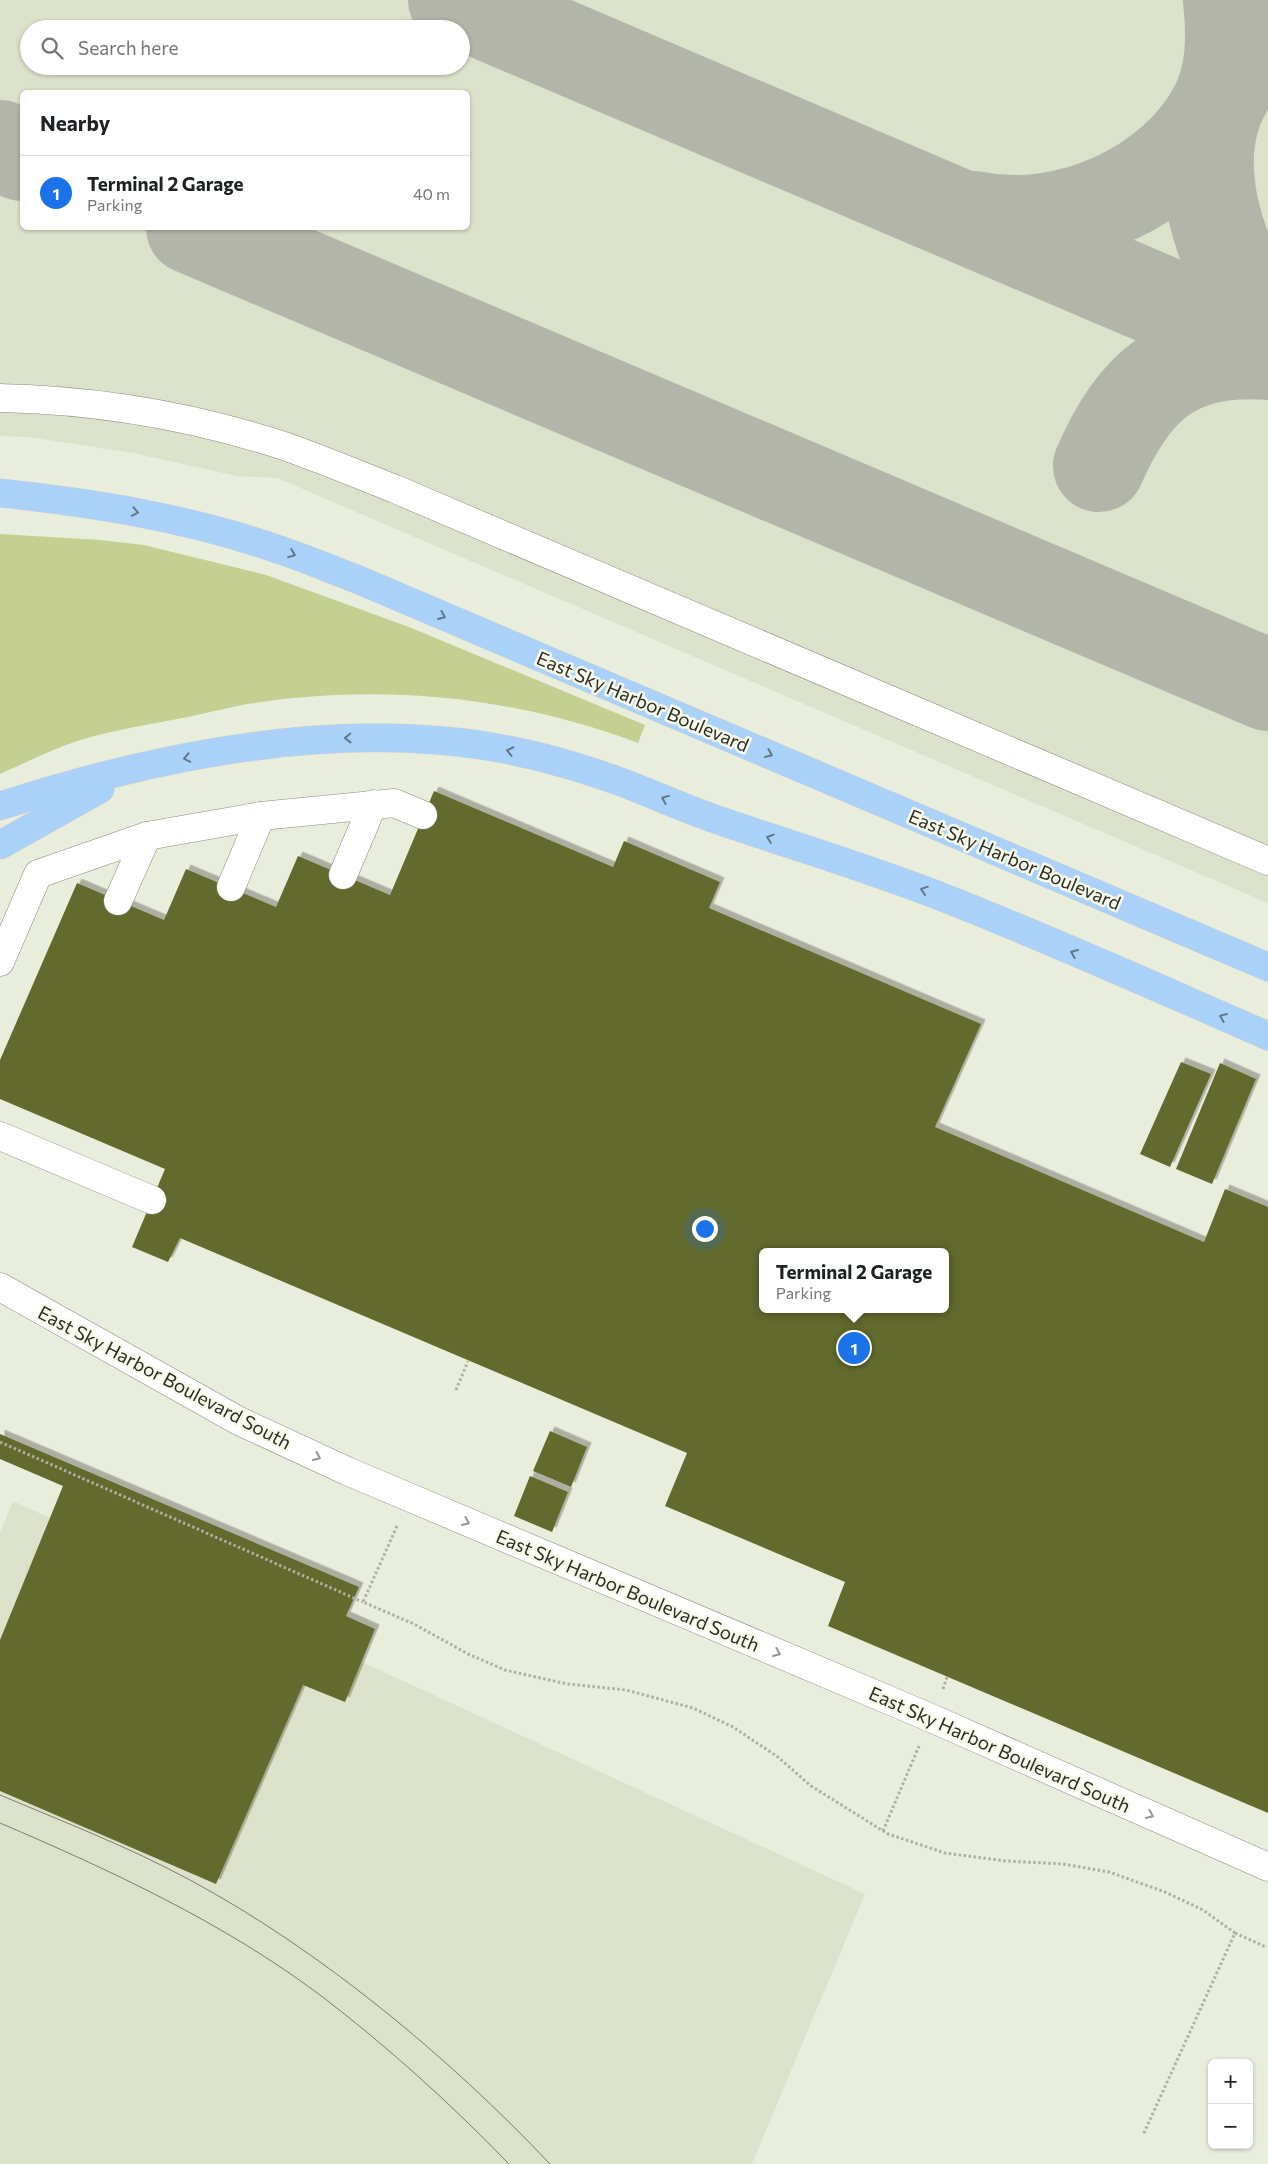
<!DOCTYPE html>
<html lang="en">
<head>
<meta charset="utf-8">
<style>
	:root { --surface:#fff; --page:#f2f2f2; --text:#202124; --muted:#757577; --line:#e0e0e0; --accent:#1a73e8 }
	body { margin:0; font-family:Commissioner,sans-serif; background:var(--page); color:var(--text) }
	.controls { position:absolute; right:15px; bottom:15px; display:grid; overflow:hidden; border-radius:8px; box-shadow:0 1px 4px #0004 }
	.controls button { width:45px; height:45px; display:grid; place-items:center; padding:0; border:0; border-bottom:1px solid var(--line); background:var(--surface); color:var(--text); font:25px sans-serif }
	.you { position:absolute; left:704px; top:1228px; width:18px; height:18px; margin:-12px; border:4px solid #fff; border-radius:50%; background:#1a73e8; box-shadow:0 0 0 8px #1a73e833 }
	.badge { display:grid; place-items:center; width:32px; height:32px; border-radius:50%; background:var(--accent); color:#fff; font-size:16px; font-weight:700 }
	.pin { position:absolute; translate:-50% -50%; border:2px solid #fff; box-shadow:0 1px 5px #0006 }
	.popup { position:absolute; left:759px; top:1248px; width:190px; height:65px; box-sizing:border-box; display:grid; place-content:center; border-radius:8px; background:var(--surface); filter:drop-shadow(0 1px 4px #0005); font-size:16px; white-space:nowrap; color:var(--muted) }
	.popup b { font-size:19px; color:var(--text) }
	.popup::after { content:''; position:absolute; left:50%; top:100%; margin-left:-10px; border:10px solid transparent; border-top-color:var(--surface) }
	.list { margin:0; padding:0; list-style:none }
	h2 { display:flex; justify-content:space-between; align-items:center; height:65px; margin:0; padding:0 20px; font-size:21px }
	h2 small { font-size:16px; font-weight:400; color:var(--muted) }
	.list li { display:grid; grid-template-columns:32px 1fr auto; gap:15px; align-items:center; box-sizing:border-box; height:75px; padding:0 20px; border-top:1px solid var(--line) }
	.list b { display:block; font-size:19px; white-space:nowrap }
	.list p { margin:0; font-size:16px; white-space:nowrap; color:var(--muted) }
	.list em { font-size:16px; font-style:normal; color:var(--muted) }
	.icon { flex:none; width:28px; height:28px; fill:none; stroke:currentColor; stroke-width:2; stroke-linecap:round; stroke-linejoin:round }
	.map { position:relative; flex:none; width:1268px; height:2164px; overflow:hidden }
	.search { position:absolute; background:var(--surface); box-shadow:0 1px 4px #0004; left:20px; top:20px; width:450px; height:55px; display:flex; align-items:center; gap:12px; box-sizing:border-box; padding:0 18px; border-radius:28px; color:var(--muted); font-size:19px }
	.panel { position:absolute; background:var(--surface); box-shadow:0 1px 4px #0004; left:20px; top:90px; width:450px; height:140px; border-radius:8px }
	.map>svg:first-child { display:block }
	.built { fill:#dce1c9; fill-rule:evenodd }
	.green { fill:#c5cf91 }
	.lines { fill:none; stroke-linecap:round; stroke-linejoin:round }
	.taxiway { stroke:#b2b5a8; stroke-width:92 }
	.building { fill:#636b2d; fill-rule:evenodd; filter:url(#shadow) }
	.minor-casing { stroke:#8a8d7e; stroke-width:29 }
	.major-casing { stroke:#d1d1d0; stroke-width:29 }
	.path { stroke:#acafa2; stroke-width:3; stroke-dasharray:2.5 2.5; stroke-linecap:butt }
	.minor { stroke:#fff; stroke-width:28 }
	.major { stroke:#aad1f7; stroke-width:28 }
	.tram { stroke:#7b7d73; stroke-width:1 }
	.oneway { stroke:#657785 }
	.oneway2 { stroke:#969694 }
	.labels { text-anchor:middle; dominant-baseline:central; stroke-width:5; stroke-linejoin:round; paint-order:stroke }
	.street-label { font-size:19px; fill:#2d2e28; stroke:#f7fae9 }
</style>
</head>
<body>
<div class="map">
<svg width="1268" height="2164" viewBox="0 0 1268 2164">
	<defs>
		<filter id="shadow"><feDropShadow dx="4.5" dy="-4.5" stdDeviation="0" flood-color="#0004"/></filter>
	</defs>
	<rect width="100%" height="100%" fill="#e9eddc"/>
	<g class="built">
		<path d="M0,0H1268V903L277,478L237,476L133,453L29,437L0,436ZM29,29H461V66H29ZM22,92H468V228H22Z"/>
		<path d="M13,1501L865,1894L752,2164H0V1533Z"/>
	</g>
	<path class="green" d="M0,534L100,540L144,545L266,575L409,627L645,725L638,743C513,696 380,683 247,704C227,708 207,713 188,717C151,724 113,730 77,741C51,750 25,763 0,774Z"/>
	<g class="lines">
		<g class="taxiway">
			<path d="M454,0L1268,347"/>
			<path d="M1228,87C1184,158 1219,263 1268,323"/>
			<path d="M0,146L22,155"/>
			<path d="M974,217C1064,236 1176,187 1217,104C1233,72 1233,35 1229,0"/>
			<path d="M192,228L1268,685"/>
			<path d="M1099,466C1134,386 1177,347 1268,354"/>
		</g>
	</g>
	<g class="building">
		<path d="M434,791L613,867L624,841L720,882L709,908L981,1024L935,1127L1204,1242L1225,1189L1268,1207V1813L828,1626L845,1582L665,1506L687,1453L180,1238L168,1262L132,1247L165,1169L0,1099V1060L77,883L164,920L186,869L276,907L298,856L390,895ZM763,1252H945V1309H763Z"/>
		<path d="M1181,1062L1211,1074L1170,1167L1140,1154Z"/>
		<path d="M1220,1063L1256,1079L1212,1184L1176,1169Z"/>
		<path d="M550,1431L587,1447L571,1487L533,1471Z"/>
		<path d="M0,1434L359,1587L346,1616L375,1629L345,1702L303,1685L216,1884L0,1791V1640L63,1486L0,1459Z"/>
		<path d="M530,1476L568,1492L552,1532L514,1516Z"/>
	</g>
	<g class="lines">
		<defs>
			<g id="minor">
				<path d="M0,398C95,400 191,416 281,445C319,458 357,474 395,489L1268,861"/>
				<path d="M343,875L373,804"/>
				<path d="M231,887L261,816"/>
				<path d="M118,901L147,836"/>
				<path d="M0,962L38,874L147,836L261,816L394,803L423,815"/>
				<path d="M0,1136L152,1200"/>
				<path d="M0,1287L239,1421L347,1471L931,1718L1268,1867"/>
			</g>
			<g id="major">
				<path d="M0,493C94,503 188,518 277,549C305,558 332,570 359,580L1268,967"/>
				<path d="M0,806C136,762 290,729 433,740C497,744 561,760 621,782C653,794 683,808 715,819C790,845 868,868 942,897C1052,940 1160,989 1268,1036"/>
				<path d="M0,845L100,789"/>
			</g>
		</defs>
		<use href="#minor" class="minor-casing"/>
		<use href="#major" class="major-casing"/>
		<g class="path">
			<path d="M456,1390L468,1361"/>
			<path d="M0,1442L363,1602"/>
			<path d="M397,1526L363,1602L414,1624L468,1654L505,1670L567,1684L626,1690L693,1708L733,1727L778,1757L811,1786L888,1834L945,1853L1006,1861L1063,1864L1109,1872L1165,1892L1203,1910L1235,1933L1143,2135"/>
			<path d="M943,1689L947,1677"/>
			<path d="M883,1831L919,1746"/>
			<path d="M1235,1933L1266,1947"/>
		</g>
		<use href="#minor" class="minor"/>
		<use href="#major" class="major"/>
		<g class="tram">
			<path d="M0,1795C64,1822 129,1847 190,1880C320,1950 449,2057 550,2164"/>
			<path d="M0,1823C110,1870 224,1923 320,1995C387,2046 450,2103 509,2164"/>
		</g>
	</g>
	<defs><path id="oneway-chevron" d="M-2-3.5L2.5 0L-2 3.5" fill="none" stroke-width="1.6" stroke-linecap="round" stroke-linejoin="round" transform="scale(1.25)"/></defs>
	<g class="oneway">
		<use href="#oneway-chevron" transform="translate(135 512) rotate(11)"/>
		<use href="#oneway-chevron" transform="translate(292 554) rotate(21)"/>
		<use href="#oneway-chevron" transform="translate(442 616) rotate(23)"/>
		<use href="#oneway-chevron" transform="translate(348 738) rotate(179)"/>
		<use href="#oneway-chevron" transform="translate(510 751) rotate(-168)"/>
		<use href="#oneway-chevron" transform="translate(769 754) rotate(23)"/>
		<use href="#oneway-chevron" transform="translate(187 758) rotate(169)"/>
		<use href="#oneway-chevron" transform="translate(665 799) rotate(-158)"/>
		<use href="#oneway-chevron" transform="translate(770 838) rotate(-161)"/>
		<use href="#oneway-chevron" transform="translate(924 890) rotate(-161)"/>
		<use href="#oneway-chevron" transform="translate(1074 953) rotate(-157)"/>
		<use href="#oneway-chevron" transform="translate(1223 1017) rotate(-157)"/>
	</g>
	<g class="oneway2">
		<use href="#oneway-chevron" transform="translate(317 1457) rotate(25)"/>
		<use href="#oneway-chevron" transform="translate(466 1522) rotate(23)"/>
		<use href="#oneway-chevron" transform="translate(777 1653) rotate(23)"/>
		<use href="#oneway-chevron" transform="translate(1150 1815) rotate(24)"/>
	</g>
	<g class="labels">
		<g class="street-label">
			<text transform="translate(643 701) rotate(23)">East Sky Harbor Boulevard</text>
			<text transform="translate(1015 859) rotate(23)">East Sky Harbor Boulevard</text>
			<text transform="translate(165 1377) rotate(28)">East Sky Harbor Boulevard South</text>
			<text transform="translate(628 1590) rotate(23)">East Sky Harbor Boulevard South</text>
			<text transform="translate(1000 1749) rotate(24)">East Sky Harbor Boulevard South</text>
		</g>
	</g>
</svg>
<div class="controls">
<button>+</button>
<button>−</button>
</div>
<div class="you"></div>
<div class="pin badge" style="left:854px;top:1348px">1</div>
<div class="popup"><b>Terminal 2 Garage</b>Parking</div>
<div class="search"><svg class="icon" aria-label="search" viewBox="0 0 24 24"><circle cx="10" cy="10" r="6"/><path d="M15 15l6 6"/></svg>Search here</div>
<section class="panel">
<h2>Nearby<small></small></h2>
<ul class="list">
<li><span class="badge">1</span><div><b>Terminal 2 Garage</b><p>Parking</p></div><em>40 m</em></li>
</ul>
</section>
</div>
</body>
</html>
